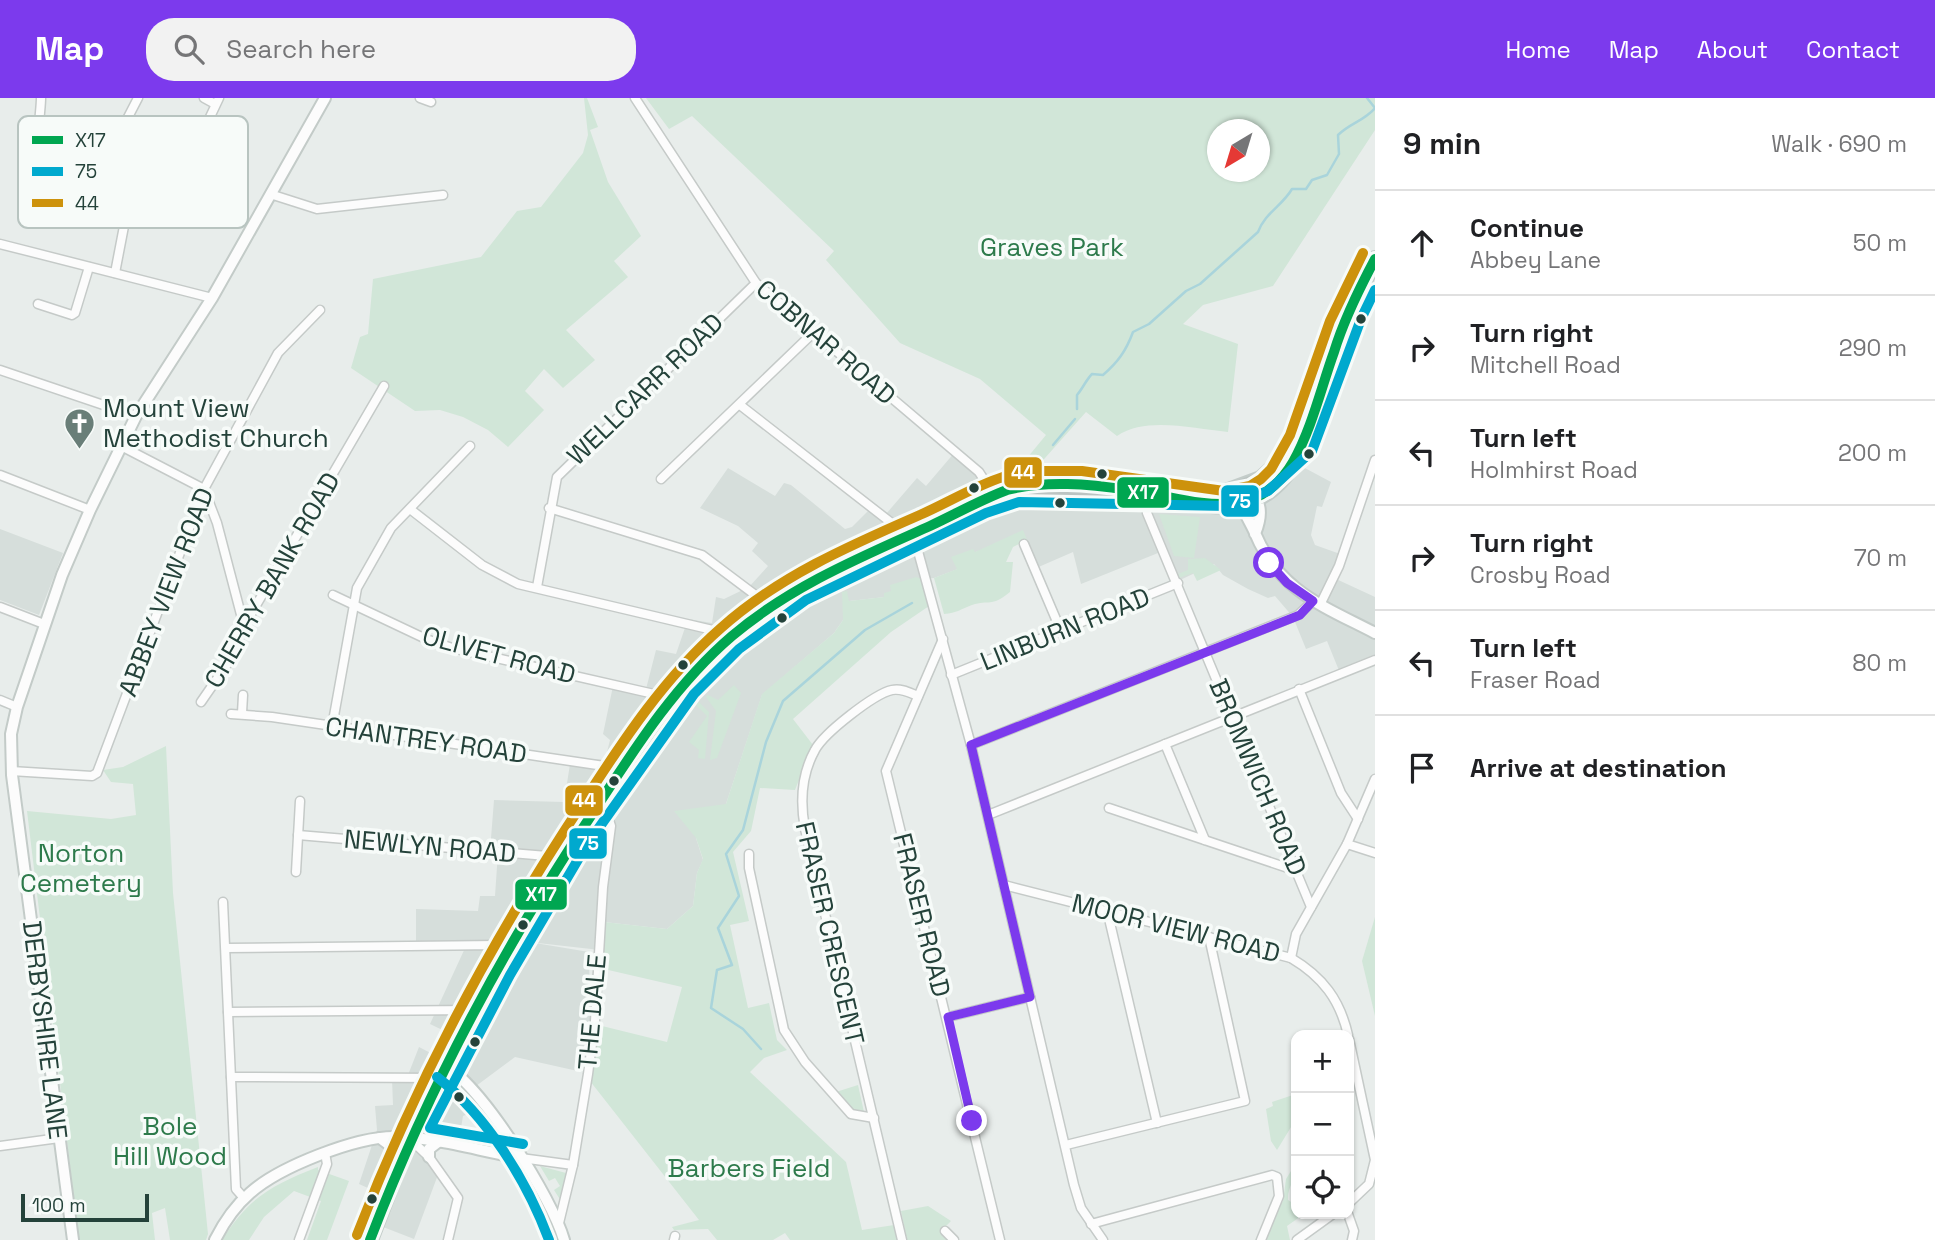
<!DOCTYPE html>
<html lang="en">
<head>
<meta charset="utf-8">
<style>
	:root { --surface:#fff; --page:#f2f2f2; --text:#202124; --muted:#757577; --line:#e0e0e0; --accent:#7c3aed }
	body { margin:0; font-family:"Space Grotesk",sans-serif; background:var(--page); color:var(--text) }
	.controls { position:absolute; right:21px; bottom:21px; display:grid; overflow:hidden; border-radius:14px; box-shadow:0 2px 5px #0004 }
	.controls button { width:63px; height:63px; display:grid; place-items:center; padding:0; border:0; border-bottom:2px solid var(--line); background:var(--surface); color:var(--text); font:35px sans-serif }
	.compass { position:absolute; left:1207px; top:21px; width:63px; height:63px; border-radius:50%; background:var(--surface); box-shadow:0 2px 5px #0004; rotate:218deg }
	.scale { position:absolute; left:21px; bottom:18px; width:128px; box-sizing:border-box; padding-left:7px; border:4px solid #24423a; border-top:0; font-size:19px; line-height:24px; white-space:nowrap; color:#24423a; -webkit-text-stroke:5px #f7fbf9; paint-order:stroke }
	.stop { position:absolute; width:21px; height:21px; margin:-16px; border:5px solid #7c3aed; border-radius:50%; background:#fff }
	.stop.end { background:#7c3aed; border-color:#fff; box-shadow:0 2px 7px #0008 }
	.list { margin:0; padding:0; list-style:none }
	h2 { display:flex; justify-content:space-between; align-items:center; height:91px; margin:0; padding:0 28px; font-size:30px }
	h2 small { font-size:23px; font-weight:400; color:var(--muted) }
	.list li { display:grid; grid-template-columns:46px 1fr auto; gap:21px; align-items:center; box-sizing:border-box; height:105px; padding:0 28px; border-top:2px solid var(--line) }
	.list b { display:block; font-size:26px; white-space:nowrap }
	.list p { margin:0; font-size:23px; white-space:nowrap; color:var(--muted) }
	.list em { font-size:23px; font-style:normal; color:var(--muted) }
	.icon { flex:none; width:38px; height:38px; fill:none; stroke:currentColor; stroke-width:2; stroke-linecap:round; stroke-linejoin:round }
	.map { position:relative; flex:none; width:1375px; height:1142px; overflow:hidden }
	header { display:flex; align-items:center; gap:42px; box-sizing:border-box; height:98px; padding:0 35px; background:var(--accent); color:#fff }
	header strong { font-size:33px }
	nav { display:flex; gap:38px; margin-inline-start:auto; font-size:24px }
	.search { width:490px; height:63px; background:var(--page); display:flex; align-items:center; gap:18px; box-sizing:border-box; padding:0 24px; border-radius:28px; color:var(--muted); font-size:26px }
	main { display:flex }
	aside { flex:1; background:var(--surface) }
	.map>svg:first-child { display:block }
	.built { fill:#d6dedb }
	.green { fill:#d1e6d8; fill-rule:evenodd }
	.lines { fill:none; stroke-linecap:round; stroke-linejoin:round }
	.stream { stroke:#a9d4db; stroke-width:2.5 }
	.street-casing { stroke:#c5cac8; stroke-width:11 }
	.secondary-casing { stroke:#c3cbc8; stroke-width:14 }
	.highway-casing { stroke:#c3ccc9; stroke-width:18 }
	.street { stroke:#fcfcfc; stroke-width:8 }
	.secondary { stroke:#fcfcfc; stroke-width:10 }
	.highway { stroke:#bcc4c2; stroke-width:14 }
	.bus-1-casing { stroke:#f7fbf9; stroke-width:16 }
	.bus-2-casing { stroke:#f7fbf9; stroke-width:16 }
	.bus-3-casing { stroke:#f7fbf9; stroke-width:16 }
	.bus-1 { stroke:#00a651; stroke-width:10 }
	.bus-2 { stroke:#00a9ce; stroke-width:10 }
	.bus-3 { stroke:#cd920c; stroke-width:10 }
	.route { stroke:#7c3aed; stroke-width:9 }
	.bus-dot { fill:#24423a; stroke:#f7fbf9; stroke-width:2.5 }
	.labels { text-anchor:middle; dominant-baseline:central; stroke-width:7; stroke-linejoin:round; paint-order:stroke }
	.park-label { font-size:26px; fill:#2d7a4b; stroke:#f7fbf9 }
	.street-label { font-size:26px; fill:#24423a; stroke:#f7fbf9 }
	.poi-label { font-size:26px; fill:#24423a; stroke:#f7fbf9; text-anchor:start }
	.key { fill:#f7fbf9; stroke:#b8c4c0; stroke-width:2 }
	.key-label { font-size:19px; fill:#24423a }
	.line-badge { stroke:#f7fbf9; stroke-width:2.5 }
	.badge-label { font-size:19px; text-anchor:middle; font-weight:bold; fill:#fff }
</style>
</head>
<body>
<header>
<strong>Map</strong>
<div class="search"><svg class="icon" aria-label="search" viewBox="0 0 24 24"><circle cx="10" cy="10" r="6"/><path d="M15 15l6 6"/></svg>Search here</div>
<nav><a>Home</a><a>Map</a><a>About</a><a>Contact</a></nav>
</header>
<main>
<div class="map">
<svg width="1375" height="1142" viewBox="0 0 1375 1142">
	<rect width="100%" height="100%" fill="#e8edeb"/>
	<g class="built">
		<path d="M955,354L979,374L994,397L1254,391L1272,381L1288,361L1331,384L1322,409L1317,408L1311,437L1315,447L1343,457L1334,480L1375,499V562L1340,575L1327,543L1306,551L1293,519L1275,498L1268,500L1248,491L1223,477L1214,466L1178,483L1163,453L1081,486L1073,454L1034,471L1023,444L952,459L958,471L934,480L922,481L885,499L849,503L844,510L843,522L834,535L762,597L726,706L696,740L703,762L697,775L693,808L667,831L604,824L600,852L529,844L589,854L590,921L582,974L515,959L476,988L470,1005L475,1013L463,1018L458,1048L438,1044L428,1053L439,1074L414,1141L378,1127L388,1099L359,1086L377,1032L375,1008L393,1007L392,981L408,977L419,949L448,964L459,940L430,926L466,848H416V811L478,813L480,798H495L498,754L490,753L494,702L564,704L571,660L605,662L610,642L603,636L613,588L645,595L656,552L676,556L688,521L712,525L716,499L724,501L749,489L768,468L752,453L758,445L738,428L700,410L728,370L775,398L784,385L791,387L845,431L852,429L874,407L886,416L917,380L926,388Z"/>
		<path d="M0,431L63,455L39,517L0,502Z"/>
	</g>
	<g class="green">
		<path d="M584,0H587L598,29L590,32L608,84L641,138L614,163L628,179L566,232L595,262L563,290L544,271L525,293L544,312L508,349L488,332L463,319L440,312L415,313L351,270L360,239L368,236L373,181L481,159L517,113L541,109L583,55L588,37Z"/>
		<path d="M646,0H1375V32L1273,188L1203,207L1183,226L1238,246L1228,334C1193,331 1147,318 1117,338L1086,314L1037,369L1027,360L1046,337L980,281L900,245L826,162L834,153L692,18L669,31ZM1218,32H1260V74H1218Z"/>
		<path d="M1159,416L1200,419L1194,460L1174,458Z"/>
		<path d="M1023,432L1027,442L1013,449L1006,464H1013L1010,494C990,510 990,501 972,507C961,511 957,515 944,516L934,480L957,471L951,459L973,451L975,454Z"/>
		<path d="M1205,460L1221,472L1197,483L1193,475L1179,480L1178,476L1188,472V461Z"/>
		<path d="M916,479L922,481L929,508L891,534L793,621L813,647L795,692L760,690L751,733L733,754L749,823L730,827L748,910L769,905L777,942L787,952L764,960L750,974L846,1064L862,1132L894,1127L897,1142H790L785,1135L773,1142H717L708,1131L674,1132L672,1129L699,1122L590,983L598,927L667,944L682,889L604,871L600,852L604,824L667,831L693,808L697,775L703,761L696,740L674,713L726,706L762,596L834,535L843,522L842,494L847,493L849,503L884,499V495L891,493L890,487Z"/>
		<path d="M734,587L741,595L717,660L710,662L716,613L706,599L708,597L718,602Z"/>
		<path d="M698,603L709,614L705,661L698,660L699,652L689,644L707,618L695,606Z"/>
		<path d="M166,648L173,795L208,1136L206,1142H170L165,1110L152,1115L155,1142H79L27,713L111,721L136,717L133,686L111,684L103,672L123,669Z"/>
		<path d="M1375,819V918L1362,863Z"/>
		<path d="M858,987L864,1014L857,1018L836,994Z"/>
		<path d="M1296,996V1021L1277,1052L1271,1043L1266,1011L1273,1008L1272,1004Z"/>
		<path d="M1296,1065C1298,1080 1287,1088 1288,1102L1296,1107V1116H1304L1287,1128L1290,1142H1255L1283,1103L1286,1081Z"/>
		<path d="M540,1068L566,1075L561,1103L554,1092L560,1088L555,1080L549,1083Z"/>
		<path d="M318,1069V1072L349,1083L327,1142H307L321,1103L294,1093L264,1119L249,1142H222C249,1099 272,1087 318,1069Z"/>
		<path d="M928,1108L951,1123L941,1133L951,1142H907L901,1113Z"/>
	</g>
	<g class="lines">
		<g class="stream">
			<path d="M1077,311V297C1083,290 1086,282 1092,276L1103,277C1118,264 1126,253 1133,234L1149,226L1186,193L1200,186L1258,134C1265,115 1282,108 1292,91H1306L1312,82L1327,77L1339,56L1338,37C1350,25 1364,23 1375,10L1367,0"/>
			<path d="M1053,347L1075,321"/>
			<path d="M761,951L743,931L711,910L717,872L732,867L718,830L739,798L726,756L743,732L766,644L783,603L865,532L912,505"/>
		</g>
		<defs>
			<g id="street">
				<path d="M41,0C41,16 34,41 47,52L119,67L136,68L165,80L180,76L186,70L219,0"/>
				<path d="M204,0L215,6"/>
				<path d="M420,0L431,4"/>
				<path d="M635,0L756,185L979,374L994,397"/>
				<path d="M119,67L124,27L138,0"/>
				<path d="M270,96L317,111L443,97"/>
				<path d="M0,146L212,200"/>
				<path d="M115,175L125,123"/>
				<path d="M38,206L72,217L75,215L89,169"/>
				<path d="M0,272L136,318"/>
				<path d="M740,307L907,437"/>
				<path d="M121,348L204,391L217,425L244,528"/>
				<path d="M0,377L90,412"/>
				<path d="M661,381L814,234"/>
				<path d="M1145,394L1147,415L1311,809"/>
				<path d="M549,410L702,457L770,508"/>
				<path d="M410,411L482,467L518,486L721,534L730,540"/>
				<path d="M913,435L971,647L1074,1087L1081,1110L1103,1142"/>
				<path d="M1024,446L1061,533"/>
				<path d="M537,489L557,379L756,185"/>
				<path d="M333,497L426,541L452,550L654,596L670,604"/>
				<path d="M1320,507L1339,468L1375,362"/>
				<path d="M0,509L44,526"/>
				<path d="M943,541L886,673L1000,1142"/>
				<path d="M951,577L1178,485"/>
				<path d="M1299,591L1341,695L1358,721"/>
				<path d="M0,602L17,609"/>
				<path d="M201,604L230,562L244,528L384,288"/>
				<path d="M242,615L243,597"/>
				<path d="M231,616L272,619L611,669L620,674"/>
				<path d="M332,629L357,490L391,430L470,348"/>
				<path d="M1165,646L1205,742"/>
				<path d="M971,647L1298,517L1313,503"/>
				<path d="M11,673L92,678L97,675L204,391L278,255L320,212"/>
				<path d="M1109,710L1297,773"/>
				<path d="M988,717L1375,562"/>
				<path d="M298,737L547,758L562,763"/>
				<path d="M1347,746L1375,755"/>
				<path d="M749,756V770L784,932L805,964L851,1016L874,1020"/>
				<path d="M296,774L300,703"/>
				<path d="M1004,787L1291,860C1323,879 1340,902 1348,937"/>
				<path d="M223,804L236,1091L244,1100"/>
				<path d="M1107,812L1157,1025"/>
				<path d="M226,850L497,847L510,850"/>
				<path d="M1291,860L1296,836L1347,746L1375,681"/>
				<path d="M228,914L475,912"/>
				<path d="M948,919L1030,899"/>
				<path d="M1349,941L1375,1062L1369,1086L1349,1105"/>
				<path d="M231,979L440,980"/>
				<path d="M409,1040L429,1059L458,1100L448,1142"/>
				<path d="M1066,1047L1245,1003L1209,839"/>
				<path d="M0,1048L59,1040"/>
				<path d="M521,1060L573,1067"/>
				<path d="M1348,1116L1354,1133L1352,1142"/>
				<path d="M559,1125L573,1067L588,976L595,923L603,789L611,728L607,716L596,708"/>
				<path d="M1091,1126L1272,1077L1277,1079L1279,1098L1261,1142"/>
				<path d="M945,1133L954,1142"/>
				<path d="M299,1142L327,1066L325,1055"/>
				<path d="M674,1142L675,1138"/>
				<path d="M902,1142L805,731C800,704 801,677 815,652C824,635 874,596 892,592C902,590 910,595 918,598"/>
				<path d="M1297,1142L1333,1116"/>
			</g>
			<g id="secondary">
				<path d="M1255,436C1263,416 1263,400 1242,390C1238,409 1248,419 1255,435C1279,493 1323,508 1375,535"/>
				<path d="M446,968C483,990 552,1100 564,1142"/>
				<path d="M380,1040L392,1049L399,1064"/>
				<path d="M429,1059V1051L438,1044"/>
				<path d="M73,1142L12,677L11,636L17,609L62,477L90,412L136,318L212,200L325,0"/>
				<path d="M215,1142C224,1124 235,1108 250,1095C279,1069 355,1039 394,1039C436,1039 479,1053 521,1060"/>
			</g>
			<g id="highway">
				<path d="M1153,397L1162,400C1186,403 1216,411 1240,406C1268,401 1294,375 1299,347"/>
				<path d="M370,1142L409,1040L498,870L596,708L670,604L706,562L753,521L790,495L981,402L1017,390L1226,394L1261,381L1299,347L1348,215L1375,161"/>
			</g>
		</defs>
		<use href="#street" class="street-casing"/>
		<use href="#secondary" class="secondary-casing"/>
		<use href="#highway" class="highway-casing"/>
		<use href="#street" class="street"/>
		<use href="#secondary" class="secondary"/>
		<use href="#highway" class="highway"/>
		<defs>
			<path id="bus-1" d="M370,1142C429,988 506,845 598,707C637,647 677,585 732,538C791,488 861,459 930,428C956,416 980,402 1007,392C1046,382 1089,386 1129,392C1190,400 1254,431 1293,364C1312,330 1321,290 1334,254C1344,221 1359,191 1375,161"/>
			<g id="bus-2">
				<path d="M437,979C487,1018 527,1083 549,1142"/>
				<path d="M523,1046L430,1030L510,877L586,748L694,596L739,551L806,502L986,415L1019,404L1227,408L1268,393L1312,353L1361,221L1375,192"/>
			</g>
			<path id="bus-3" d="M357,1137C416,983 493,840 584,703C624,641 665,579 721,530C779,478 851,447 922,416C949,404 975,388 1003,379L1030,373H1082L1224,393L1250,388L1261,381L1271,371L1290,337L1330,223L1363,155"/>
		</defs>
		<use href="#bus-1" class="bus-1-casing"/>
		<use href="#bus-2" class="bus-2-casing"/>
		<use href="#bus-3" class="bus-3-casing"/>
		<use href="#bus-1" class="bus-1"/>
		<use href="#bus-2" class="bus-2"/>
		<use href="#bus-3" class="bus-3"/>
	</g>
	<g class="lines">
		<path class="route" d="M972,1023L948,919L1030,899L971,647L1300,517L1313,503L1287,485L1269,465"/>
	</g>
	<defs>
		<symbol id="church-pin" viewBox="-11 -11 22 30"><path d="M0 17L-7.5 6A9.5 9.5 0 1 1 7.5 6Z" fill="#697e78" stroke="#f7fbf9"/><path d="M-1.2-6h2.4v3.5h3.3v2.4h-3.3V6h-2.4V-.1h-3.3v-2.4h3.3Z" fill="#fff"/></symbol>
	</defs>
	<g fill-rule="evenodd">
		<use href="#church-pin" x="62" y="308" width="35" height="47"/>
	</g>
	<g class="bus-dot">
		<circle cx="1361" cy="221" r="6"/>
		<circle cx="1309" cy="356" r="6"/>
		<circle cx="1102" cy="376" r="6"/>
		<circle cx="974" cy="390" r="6"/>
		<circle cx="1060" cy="405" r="6"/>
		<circle cx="782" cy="520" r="6"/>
		<circle cx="683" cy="567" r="6"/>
		<circle cx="614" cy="683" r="6"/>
		<circle cx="523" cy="827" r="6"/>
		<circle cx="475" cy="944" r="6"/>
		<circle cx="459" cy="999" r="6"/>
		<circle cx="372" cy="1101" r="6"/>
	</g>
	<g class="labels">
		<g class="park-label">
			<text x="1052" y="149">Graves Park</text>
			<text x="81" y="755">Norton<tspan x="81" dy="30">Cemetery</tspan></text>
			<text x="170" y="1028">Bole<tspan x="170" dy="30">Hill Wood</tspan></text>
			<text x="749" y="1070">Barbers Field</text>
		</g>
		<g class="street-label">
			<text transform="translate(826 244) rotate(41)">COBNAR ROAD</text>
			<text transform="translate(645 291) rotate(-44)">WELLCARR ROAD</text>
			<text transform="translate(272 482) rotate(-60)">CHERRY BANK ROAD</text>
			<text transform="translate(166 494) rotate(-69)">ABBEY VIEW ROAD</text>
			<text transform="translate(1065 531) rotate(-22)">LINBURN ROAD</text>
			<text transform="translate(499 557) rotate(15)">OLIVET ROAD</text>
			<text transform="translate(426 642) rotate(8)">CHANTREY ROAD</text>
			<text transform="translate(1258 679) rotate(67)">BROMWICH ROAD</text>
			<text transform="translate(430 748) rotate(5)">NEWLYN ROAD</text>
			<text transform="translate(922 817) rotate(76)">FRASER ROAD</text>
			<text transform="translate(1176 830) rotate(14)">MOOR VIEW ROAD</text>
			<text transform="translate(830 835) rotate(77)">FRASER CRESCENT</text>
			<text transform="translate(592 914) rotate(-85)">THE DALE</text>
			<text transform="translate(45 932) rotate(83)">DERBYSHIRE LANE</text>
		</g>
		<g class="poi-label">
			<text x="103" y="310">Mount View<tspan x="103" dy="30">Methodist Church</tspan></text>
		</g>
	</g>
	<rect x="18" y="18" width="230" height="112" rx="10" class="key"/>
	<rect x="32" y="38" width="31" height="8" fill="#00a651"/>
	<rect x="32" y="69" width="31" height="9" fill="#00a9ce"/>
	<rect x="32" y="101" width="31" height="8" fill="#cd920c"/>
	<g class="key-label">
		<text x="75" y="49">X17</text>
		<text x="75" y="80">75</text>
		<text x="75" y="112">44</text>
	</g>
	<g class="line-badge">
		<rect x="1003" y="358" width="40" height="33" rx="7" fill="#cd920c"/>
		<rect x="1116" y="378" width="54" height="33" rx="7" fill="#00a651"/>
		<rect x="1220" y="386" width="40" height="34" rx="7" fill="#00a9ce"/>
		<rect x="564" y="686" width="40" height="33" rx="7" fill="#cd920c"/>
		<rect x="568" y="729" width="40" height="33" rx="7" fill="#00a9ce"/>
		<rect x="514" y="780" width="54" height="33" rx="7" fill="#00a651"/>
	</g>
	<g class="badge-label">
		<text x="1023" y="381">44</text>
		<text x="1143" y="401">X17</text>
		<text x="1240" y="410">75</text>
		<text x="584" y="709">44</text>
		<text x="588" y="752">75</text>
		<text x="541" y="803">X17</text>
	</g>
</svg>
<div class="controls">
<button>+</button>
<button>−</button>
<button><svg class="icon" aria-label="locate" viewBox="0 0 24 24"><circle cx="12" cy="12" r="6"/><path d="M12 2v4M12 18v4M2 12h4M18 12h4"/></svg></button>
</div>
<svg class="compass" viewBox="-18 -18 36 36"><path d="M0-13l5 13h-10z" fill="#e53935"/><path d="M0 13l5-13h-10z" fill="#757577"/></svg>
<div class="scale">100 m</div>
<div class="stop" style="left:1269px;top:465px"></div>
<div class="stop end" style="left:972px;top:1023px"></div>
</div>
<aside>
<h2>9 min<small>Walk · 690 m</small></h2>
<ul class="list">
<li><svg class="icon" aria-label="ahead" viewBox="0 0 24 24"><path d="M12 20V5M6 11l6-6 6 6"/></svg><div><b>Continue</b><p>Abbey Lane</p></div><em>50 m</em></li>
<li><svg class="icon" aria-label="right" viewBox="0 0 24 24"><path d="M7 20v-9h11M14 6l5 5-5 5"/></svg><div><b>Turn right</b><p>Mitchell Road</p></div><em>290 m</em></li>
<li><svg class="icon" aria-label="left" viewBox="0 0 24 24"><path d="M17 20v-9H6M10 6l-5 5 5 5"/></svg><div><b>Turn left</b><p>Holmhirst Road</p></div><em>200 m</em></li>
<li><svg class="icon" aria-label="right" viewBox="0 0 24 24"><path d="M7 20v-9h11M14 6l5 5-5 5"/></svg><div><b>Turn right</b><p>Crosby Road</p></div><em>70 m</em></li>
<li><svg class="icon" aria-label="left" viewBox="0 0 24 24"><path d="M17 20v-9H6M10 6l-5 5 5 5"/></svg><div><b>Turn left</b><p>Fraser Road</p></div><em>80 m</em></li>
<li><svg class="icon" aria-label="arrive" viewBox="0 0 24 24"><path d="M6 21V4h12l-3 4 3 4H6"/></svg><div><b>Arrive at destination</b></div></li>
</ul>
</aside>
</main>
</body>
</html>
